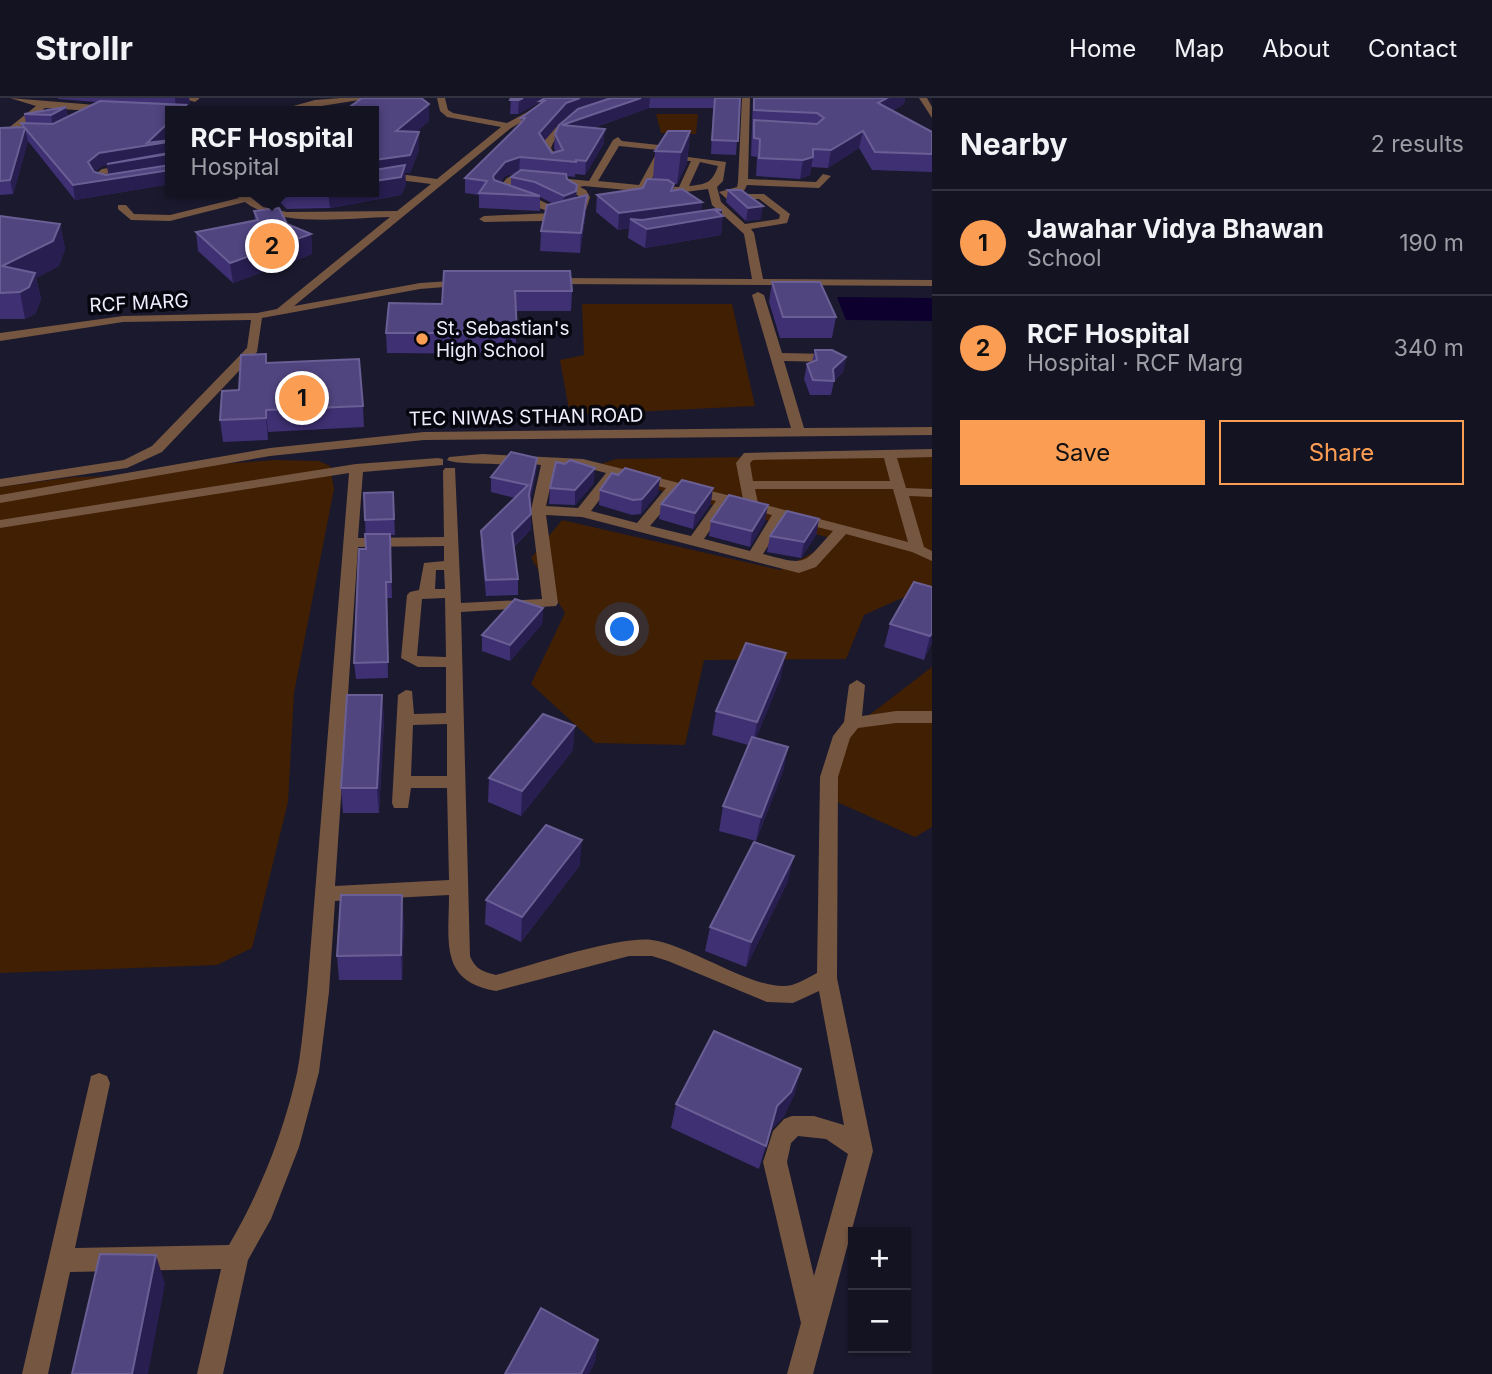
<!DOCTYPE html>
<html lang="en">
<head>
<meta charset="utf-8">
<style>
	:root { --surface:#141322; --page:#21202f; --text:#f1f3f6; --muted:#9d9ea5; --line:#333240; --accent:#fc9d54 }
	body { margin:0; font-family:Inter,sans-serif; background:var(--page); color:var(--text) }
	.controls { position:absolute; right:21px; bottom:21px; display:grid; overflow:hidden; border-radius:0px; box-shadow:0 2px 5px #0004 }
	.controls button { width:63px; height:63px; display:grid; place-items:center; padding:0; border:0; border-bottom:2px solid var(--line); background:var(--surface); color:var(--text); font:35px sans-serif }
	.you { position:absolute; left:623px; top:532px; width:24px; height:24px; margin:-18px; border:5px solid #fff; border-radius:50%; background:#1a73e8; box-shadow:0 0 0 10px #1a73e833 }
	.badge { display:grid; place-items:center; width:46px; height:46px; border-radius:50%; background:var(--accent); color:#111; font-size:23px; font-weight:700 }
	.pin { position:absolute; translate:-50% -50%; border:4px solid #fff; box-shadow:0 2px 7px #0006 }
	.popup { position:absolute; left:165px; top:8px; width:214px; height:91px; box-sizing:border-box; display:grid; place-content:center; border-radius:0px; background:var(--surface); filter:drop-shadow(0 2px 5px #0005); font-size:23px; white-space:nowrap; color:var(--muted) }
	.popup b { font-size:26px; color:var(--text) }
	.popup::after { content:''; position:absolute; left:50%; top:100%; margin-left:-14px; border:14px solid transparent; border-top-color:var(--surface) }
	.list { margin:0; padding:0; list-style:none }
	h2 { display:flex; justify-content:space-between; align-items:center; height:91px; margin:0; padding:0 28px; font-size:30px }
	h2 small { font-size:23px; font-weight:400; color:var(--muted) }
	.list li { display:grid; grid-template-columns:46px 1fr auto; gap:21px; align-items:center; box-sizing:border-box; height:105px; padding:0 28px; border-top:2px solid var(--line) }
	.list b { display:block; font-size:26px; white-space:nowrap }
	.list p { margin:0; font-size:23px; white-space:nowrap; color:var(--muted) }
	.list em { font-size:23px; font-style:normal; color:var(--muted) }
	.actions { display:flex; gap:14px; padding:21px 28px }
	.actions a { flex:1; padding:16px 0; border:2px solid var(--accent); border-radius:0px; text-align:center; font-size:24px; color:var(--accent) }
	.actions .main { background:var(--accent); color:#111 }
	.map { position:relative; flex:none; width:932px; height:1276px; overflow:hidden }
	header { display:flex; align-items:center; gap:42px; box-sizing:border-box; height:98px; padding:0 35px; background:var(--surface); border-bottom:2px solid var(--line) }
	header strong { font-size:33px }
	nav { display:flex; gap:38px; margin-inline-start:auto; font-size:24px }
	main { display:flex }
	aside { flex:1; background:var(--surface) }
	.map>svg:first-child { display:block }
	.green { fill:#411f03 }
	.water { fill:#0d002e }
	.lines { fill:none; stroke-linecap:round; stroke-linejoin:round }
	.minor { fill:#755641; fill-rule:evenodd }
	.wall { fill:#3e3072; fill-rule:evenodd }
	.shaded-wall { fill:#281e50 }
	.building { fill:#514580; stroke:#6a5f94; stroke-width:2 }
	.poi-dot { fill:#fc9d54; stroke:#06060e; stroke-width:2.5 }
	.labels { text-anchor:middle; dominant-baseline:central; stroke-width:7; stroke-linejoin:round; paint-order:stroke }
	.far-street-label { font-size:19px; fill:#eeedfd; stroke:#06060e }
	.far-poi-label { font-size:19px; fill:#eeedfd; stroke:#06060e; text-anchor:start }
</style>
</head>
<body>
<header>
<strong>Strollr</strong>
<nav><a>Home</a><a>Map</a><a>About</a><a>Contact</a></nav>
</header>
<main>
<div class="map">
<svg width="932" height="1276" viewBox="0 0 932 1276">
	<rect width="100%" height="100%" fill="#1b192e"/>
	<g class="green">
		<path d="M656,16H698L696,36L661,35Z"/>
		<path d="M582,206H732L755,308L570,317L560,262L584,257Z"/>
		<path d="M932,356V496L920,492L864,517L846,561L704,562L685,647L595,645L531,586L565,515L531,460L562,422L780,472L837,442L613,379L595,368L616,361Z"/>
		<path d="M276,362L319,363L330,368L334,391L294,595L288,704L252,850L217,867L0,875V389L74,379L132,378L190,368Z"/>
		<path d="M932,569V729L915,739L837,704L834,644Z"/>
	</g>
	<path class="water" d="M837,199L932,200V223L846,222Z"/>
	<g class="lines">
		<g class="minor">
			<path d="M10,0L108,8L112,11L108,14L45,10L18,30L31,32L28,37L6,32L36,8Z"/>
			<path d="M181,0H199V1L195,4Z"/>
			<path d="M341,0H372L290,13H275L315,2Z"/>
			<path d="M437,0H445L448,12L453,15L507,25L553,0H563L511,30L294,208L420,185L465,182L471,185L469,187L420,191L262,220L257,254L162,354L127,370L0,389V381L124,362L152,348L247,250L251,222L123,224L0,243V235L123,218L257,215L277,211L390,119C349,120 278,130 245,104L170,123L131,122L118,111V107H126L134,116L170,117L239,100L233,94H244L263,109L287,114L397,113L431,86L407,83L374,88V82L407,77L437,81L501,29L447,19L440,13Z"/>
			<path d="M742,0H750L748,81L816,84L823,76L831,78L819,90L747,87L744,93L729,96H764L790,116L787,125L751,131L754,135L763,181L932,182V188L549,186L543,183L549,180L752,181L744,136L712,107L708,91L670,96L584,88L580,89L586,92L590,99L586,112L545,123L484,124L479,121L484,118L553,115L495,94L507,80L520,76L589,83L613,42L618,39L622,43L668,48L665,56L726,64L723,83L717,89L721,104L745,126L779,121L780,117L759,101L728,102L719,94L737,89L738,84ZM619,48L658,52L639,87L598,83ZM662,62L691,63L679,89L648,88ZM700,64L718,68C712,85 707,86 689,88ZM520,82L569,86L568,91L580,99L577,108L563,113L533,99L506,93L513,84Z"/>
			<path d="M919,0H927L932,9V20Z"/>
			<path d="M572,18L579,20C568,30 556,35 551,50L560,65L552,67L541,50C547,34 558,26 572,18Z"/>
			<path d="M170,60V66L105,76V82L117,86L112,89L99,87L93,78L102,71Z"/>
			<path d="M758,194L764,197L782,255L828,256L834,260L828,264L784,263L804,330L932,329V337L424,342L270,358L0,405V397L270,350L424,334L791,330L752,197Z"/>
			<path d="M932,351V359L897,360L906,390L932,391V399L909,398L924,449L932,453V463L912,454L846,436L816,469L799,475L582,419L546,417L558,505L556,508L461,514L470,858C475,871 483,874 496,877C533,867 617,838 652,842C690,847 759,896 792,887C801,884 809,879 817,875L820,679L833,638L844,624L849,587L857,582L865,587L862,618L896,613H932V625H896L858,630L850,640L838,679L837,880L873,1053L813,1276H787L801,1225L763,1064L773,1033L784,1021L792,1018H814L844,1027L819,893L793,905L767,904L668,863L652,858H629L496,893C439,884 449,843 449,797L335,803L329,894L319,974L299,1049L271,1121L248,1162L223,1276H197L221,1171L70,1174L48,1276H22L91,978L99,975L107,978L110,985L75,1150L229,1147C260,1094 283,1036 297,975C302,949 304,921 307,894L349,375L0,430V422L356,366L438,360L443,361V367L363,374L358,440L444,439L443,373L445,370H455L461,505L542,501L531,412L541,367C527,366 453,367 447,362L449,359L482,356L583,361L743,401L736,365L744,355ZM884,360L890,383H753L750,365L753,362ZM555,368L583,369L606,375L578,410L546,408ZM618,378L666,390L637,425L591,413ZM755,391H893L908,444L758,405ZM679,394L716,403L691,438L650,428ZM728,406L772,417L750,453L704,441ZM785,421L833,433C802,467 808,468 763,456ZM444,448V463L424,465L419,492L410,494L407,497L401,560L418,569H446V615L414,616L412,593L406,592L398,597L392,705L394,710H408L411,690H447L449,782L335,788L358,449ZM436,472H444L445,491H435ZM445,500L446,559L417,558L422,501ZM447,626V678H411L413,627ZM798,1038L826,1041L848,1056L814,1178L787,1064L791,1045Z"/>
		</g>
	</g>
	<g class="wall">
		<path d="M58,0H189L190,5L186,8L187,13H171V37L165,42H171V86L75,102L28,43L13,96L0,97V30L22,29L21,25H26L24,16L66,9L68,19L97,4L58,1ZM102,68H107L109,77L94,74Z"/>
		<path d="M511,0H740L736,57L711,56L713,10H649L593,30L604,45L585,77L575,76V79L567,78V81L577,87L576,99L586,115L580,155L540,153L541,133L552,105L540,99V113L479,110V97L465,95V80L521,25V20L540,6V4L518,16H510ZM571,17L555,36L554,50L556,54L552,55L544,43L565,19ZM519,74L511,79V88L500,84L505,78Z"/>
		<path d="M753,0H905L904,6L892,13L932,34V74L872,72L859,50L828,70L811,69L810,77L800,81L756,78L757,59L751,58Z"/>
		<path d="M374,13L429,23L416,34H419V52L410,75H405L406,86L401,97L330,110L287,111L269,94H374Z"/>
		<path d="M690,33L687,65L677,86H674L673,93L702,104L701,113L722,117L721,137L645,150L628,140L629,130L618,132L596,114L597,97L643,90L653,81L655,53Z"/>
		<path d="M728,92L761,121L746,123L726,104Z"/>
		<path d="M254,113L311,136L312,156L233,185L198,153L196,134L255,123Z"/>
		<path d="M0,118L60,126L65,151L59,168L36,180L41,201L35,216L25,221H0Z"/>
		<path d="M444,173L572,193L571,213H516V256L387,255L386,235L442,206Z"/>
		<path d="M772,184L836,219L832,240H780L769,204Z"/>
		<path d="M815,252L846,259L843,274L834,283L831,297H810L804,281L807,266L812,264Z"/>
		<path d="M267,265L363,308L364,329L268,334V342L223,344L220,322L239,292Z"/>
		<path d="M537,360L536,375L530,404L531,431L514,449L518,481V497L486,498L481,448V433L515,400L491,394V379Z"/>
		<path d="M618,377L660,380L658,395L641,416L632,417L599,407L600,392Z"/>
		<path d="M594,385L575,407L549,406L550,390Z"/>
		<path d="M393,394L395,437H390L392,500H387L388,580L356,581L354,565L366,451L364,395Z"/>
		<path d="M711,405L693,431L659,421L661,406Z"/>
		<path d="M819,421L816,437L801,460L767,454L770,438Z"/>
		<path d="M711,423H765L750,449L709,438Z"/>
		<path d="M932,489V544L924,562L884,549L890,526Z"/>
		<path d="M543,510L542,526L510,563L482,553V537Z"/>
		<path d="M781,579L756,640L788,649L783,673L756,743L719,733L723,708L748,647L712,637L716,613Z"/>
		<path d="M382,597L384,621L379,715H343L341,690Z"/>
		<path d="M573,652L521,718L488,704L489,680Z"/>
		<path d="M580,767L521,844L485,826L486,802Z"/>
		<path d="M788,783L746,869L705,853L710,829Z"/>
		<path d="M404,821L402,882H339L337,858Z"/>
		<path d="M795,995L784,1018L771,1032L759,1071L671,1030L676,1006Z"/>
	</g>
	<g class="shaded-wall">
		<path d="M175,0H189L190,5L186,8L187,13H176Z"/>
		<path d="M523,0H547L540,3V4L518,16L519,2Z"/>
		<path d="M580,0H613L565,19L539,49V35L566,5Z"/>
		<path d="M641,0H650L649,10L561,41L562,27Z"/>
		<path d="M887,0H905L904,6L875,23L878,5Z"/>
		<path d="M429,6V23L397,51L396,33Z"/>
		<path d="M66,9L68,21L53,28L51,17Z"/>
		<path d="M171,22V37L163,44H168L170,57L168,58L170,70L109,80L107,68H102L90,78L88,64L99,55L147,45Z"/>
		<path d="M25,30L28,43L13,96L10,82Z"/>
		<path d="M605,31L604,45L585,77L586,63Z"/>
		<path d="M690,33L687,65L677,86L681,54Z"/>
		<path d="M863,33L859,50L828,70L831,52Z"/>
		<path d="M419,34V52L410,75H405L406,86L401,97L330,110L328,94H374V62Z"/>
		<path d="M520,59L519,73L505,78L493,92V78L505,64Z"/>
		<path d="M813,59L810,77L800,81L803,62Z"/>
		<path d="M171,72V86L75,102L73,87Z"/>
		<path d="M674,86L672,102L702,104L700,121L643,128L630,121L629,130L618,132L619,115L671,93Z"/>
		<path d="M577,87L576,100L563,110L564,98Z"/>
		<path d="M587,97L586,115L580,155L581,135Z"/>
		<path d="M763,108L761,121L746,123L748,110Z"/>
		<path d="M722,112V118H723L721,137L645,150L647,131Z"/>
		<path d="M60,126L65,151L59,168L36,180L41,201L35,216L25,221L20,194L2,168Z"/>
		<path d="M311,136L312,156L233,185L230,165Z"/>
		<path d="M846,259L843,274L834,283L833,271Z"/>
		<path d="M266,312L268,334V342L266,320Z"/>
		<path d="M537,360L536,375L528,411L529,396Z"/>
		<path d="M595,370L594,385L575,407V392Z"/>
		<path d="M660,380L658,395L641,416L642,401Z"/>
		<path d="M713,390L711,405L693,431L695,415Z"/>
		<path d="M768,407L765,423L750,449L752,433Z"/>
		<path d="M531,416V431L511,451L512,435Z"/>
		<path d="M819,421L816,437L801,460L804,444Z"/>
		<path d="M543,510L542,526L510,563V547Z"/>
		<path d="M932,535V544L924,562L930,538Z"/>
		<path d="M786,555L781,579L753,648L757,624Z"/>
		<path d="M382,597L384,621L379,715L377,690Z"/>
		<path d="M575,628L573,652L521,718L522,693Z"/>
		<path d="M788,649L783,673L756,743L761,719Z"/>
		<path d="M582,742L580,767L521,844L522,819Z"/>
		<path d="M794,758L788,783L746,869L751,844Z"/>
		<path d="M402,797L404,821L402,882L401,857Z"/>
		<path d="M801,971L795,995L784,1018L771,1032L759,1071L777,1008Z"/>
		<path d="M156,1157L165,1186L148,1276H132Z"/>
		<path d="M598,1242L595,1264L589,1276H581Z"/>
	</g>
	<g class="building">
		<path d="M362,0H421L429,6L396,33L419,34L410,57L374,62V13H344Z"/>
		<path d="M511,0H523L519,2H510Z"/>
		<path d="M545,0H580L566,5L539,35L552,55L563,52L555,36L559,27L578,11L611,0H641L562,27L605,31L586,63L576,62V64L520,59L505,64L493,78L494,82L540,98L479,95L487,83L465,80L520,26L525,20H521L544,3H540Z"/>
		<path d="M715,0H740L738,43L712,42Z"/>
		<path d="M754,0H887L878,5L932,34V56L875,54L863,33L831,52L813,51V59L803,62L759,60L760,41L754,40V22L817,26L824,20L817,15L754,12Z"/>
		<path d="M100,3L186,7L179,13H171V22L147,45L171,42V46L168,44L99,55L88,64L94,74L106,77L170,67L168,56L107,66L169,55L171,47V72L73,87L25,30L10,82L0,83V30L24,29L21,25L53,26Z"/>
		<path d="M66,9L51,17L24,16Z"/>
		<path d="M668,33H690L681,54L655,53Z"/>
		<path d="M405,67L401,79L374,83V72Z"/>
		<path d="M521,72L566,76L567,81L577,87L576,93L564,98L535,84L511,79Z"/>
		<path d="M647,81L668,82L674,86L671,93L682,91L702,104L619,115L597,97L643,90Z"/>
		<path d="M728,92H741L763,108L748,110Z"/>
		<path d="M587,97L581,135L541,133L547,107Z"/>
		<path d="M279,110L287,126L311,136L230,165L196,134L258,122L254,113Z"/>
		<path d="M716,111L722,112L716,113L723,118L647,131L630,121L642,122Z"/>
		<path d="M0,118L60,126L53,143L2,168L35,175L29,189L20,194L0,195Z"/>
		<path d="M444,173H570L572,193H515L517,235H386L389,205L442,206Z"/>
		<path d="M772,184H820L836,219H783Z"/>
		<path d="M815,252H832L846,259L833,271L834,283L813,282L807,266L817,262Z"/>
		<path d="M266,256V265L359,261L363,308L266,312V320L220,322L222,293L239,292L241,257Z"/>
		<path d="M511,354L537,360L529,396L531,416L512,435L518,481L486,482L481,433L528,387L491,379Z"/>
		<path d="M570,362L595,370L575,392L550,390L556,364L565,366Z"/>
		<path d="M625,370L660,380L642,401L633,402L600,392L612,375L618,377Z"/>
		<path d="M682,382L713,390L695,415L661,406Z"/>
		<path d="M393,394L394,421L365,422L364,395Z"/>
		<path d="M729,397L768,407L752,433L711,423Z"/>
		<path d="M787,413L819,421L804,444L770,438Z"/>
		<path d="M365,436H390L391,484H386L388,564L354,565L359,451H366Z"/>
		<path d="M914,484L932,489V535L930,538L890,526Z"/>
		<path d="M515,501L543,510L510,547L482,537Z"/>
		<path d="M746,545L786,555L757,624L716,613Z"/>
		<path d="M347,597H382L377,690H341Z"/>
		<path d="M543,616L575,628L522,693L489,680Z"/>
		<path d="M752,639L788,649L761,719L723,708Z"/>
		<path d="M546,727L582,742L522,819L486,802Z"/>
		<path d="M754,744L794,758L751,844L710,829Z"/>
		<path d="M341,797H402L401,857L337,858Z"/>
		<path d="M714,933L801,971L791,994L777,1008L766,1048L676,1006Z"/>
		<path d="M100,1156L156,1157L132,1276H72Z"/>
		<path d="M541,1210L598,1242L581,1276H505Z"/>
	</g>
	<circle class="poi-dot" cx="422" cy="241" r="7"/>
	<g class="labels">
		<g class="far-street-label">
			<text transform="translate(139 205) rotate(-3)">RCF MARG</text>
			<text transform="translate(526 319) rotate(-1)">TEC NIWAS STHAN ROAD</text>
		</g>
		<g class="far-poi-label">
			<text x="436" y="230">St. Sebastian's<tspan x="436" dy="22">High School</tspan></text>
		</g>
	</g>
</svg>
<div class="controls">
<button>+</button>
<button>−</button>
</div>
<div class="you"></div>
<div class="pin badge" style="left:302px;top:300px">1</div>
<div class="pin badge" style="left:272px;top:148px">2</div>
<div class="popup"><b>RCF Hospital</b>Hospital</div>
</div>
<aside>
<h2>Nearby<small>2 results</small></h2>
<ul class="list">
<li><span class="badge">1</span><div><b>Jawahar Vidya Bhawan</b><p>School</p></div><em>190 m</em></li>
<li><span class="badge">2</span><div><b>RCF Hospital</b><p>Hospital · RCF Marg</p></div><em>340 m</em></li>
</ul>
<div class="actions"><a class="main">Save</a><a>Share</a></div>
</aside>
</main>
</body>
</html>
